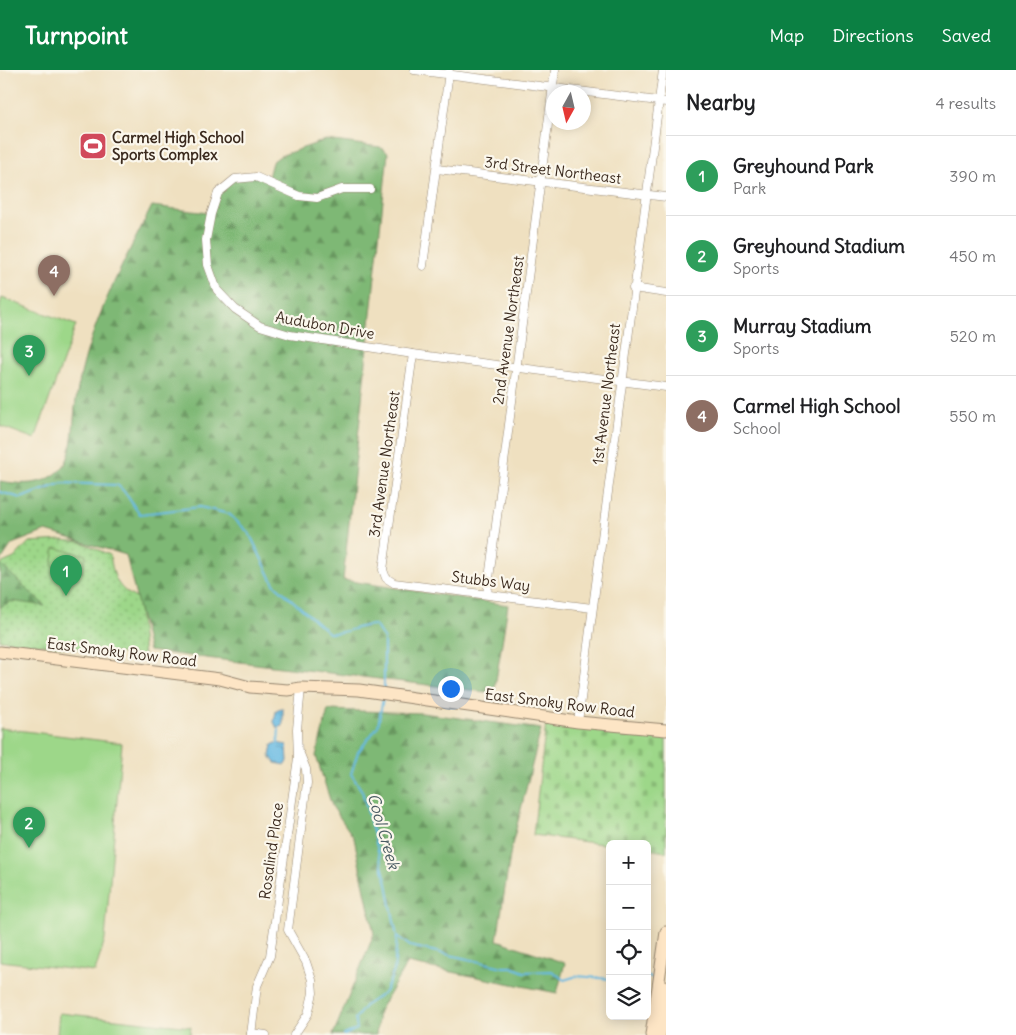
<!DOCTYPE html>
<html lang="en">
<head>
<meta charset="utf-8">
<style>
	:root { --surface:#fff; --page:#f2f2f2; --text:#202124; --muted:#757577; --line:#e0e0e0; --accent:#0b8043 }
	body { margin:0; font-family:Delius,sans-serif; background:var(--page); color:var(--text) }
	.controls { position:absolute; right:15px; bottom:15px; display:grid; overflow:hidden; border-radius:8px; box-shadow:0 2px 12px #0003 }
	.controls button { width:45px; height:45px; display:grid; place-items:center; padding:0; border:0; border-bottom:1px solid var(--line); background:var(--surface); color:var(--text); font:25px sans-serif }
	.compass { position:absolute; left:546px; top:15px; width:45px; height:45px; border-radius:50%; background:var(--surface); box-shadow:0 2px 12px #0003; rotate:188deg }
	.you { position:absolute; left:450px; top:618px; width:18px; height:18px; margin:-12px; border:4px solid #fff; border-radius:50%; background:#1a73e8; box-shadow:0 0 0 8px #1a73e833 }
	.badge { display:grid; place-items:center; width:32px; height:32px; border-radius:50%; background:var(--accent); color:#fff; font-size:16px; font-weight:700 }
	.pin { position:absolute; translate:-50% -41px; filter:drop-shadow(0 1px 2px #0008) }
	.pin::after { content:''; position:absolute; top:26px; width:18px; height:15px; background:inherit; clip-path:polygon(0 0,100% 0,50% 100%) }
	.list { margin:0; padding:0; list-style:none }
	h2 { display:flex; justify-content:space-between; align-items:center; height:65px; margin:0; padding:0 20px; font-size:21px }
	h2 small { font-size:16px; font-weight:400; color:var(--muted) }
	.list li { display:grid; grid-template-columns:32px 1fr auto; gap:15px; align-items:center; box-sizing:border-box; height:80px; padding:0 20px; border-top:1px solid var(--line) }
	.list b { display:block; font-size:19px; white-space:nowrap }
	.list p { margin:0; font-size:16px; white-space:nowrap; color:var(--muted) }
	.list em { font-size:16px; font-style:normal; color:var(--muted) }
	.icon { flex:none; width:28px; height:28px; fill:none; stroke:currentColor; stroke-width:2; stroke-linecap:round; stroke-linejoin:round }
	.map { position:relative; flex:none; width:666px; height:965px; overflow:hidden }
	header { display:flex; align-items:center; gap:30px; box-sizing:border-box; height:70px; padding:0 25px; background:var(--accent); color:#fff }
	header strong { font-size:24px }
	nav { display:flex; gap:28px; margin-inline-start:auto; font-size:18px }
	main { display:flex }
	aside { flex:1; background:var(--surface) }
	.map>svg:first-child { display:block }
	.grass { fill:url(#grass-dots); stroke:#6c8054 }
	.forest { fill:url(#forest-firs); stroke:#5c714a }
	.cemetery { fill:url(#cemetery-stones); stroke:#6c8054 }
	.pitch { fill:#9dd789; stroke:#6c8054 }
	.water { fill:url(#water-ripples); stroke:#507280 }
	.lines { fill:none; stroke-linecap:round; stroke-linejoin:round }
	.stream { stroke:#66bae2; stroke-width:2 }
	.street-casing { stroke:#95856f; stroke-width:9 }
	.secondary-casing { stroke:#95856f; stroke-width:13 }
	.street { stroke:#fff; stroke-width:8 }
	.secondary { stroke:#fde5c5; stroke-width:11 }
	.labels { text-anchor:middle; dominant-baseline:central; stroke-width:4.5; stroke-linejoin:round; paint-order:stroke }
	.poi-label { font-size:15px; font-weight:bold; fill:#3b2a1e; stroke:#fbf7ec; text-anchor:start }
	.street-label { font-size:15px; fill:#3b2a1e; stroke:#fbf7ec }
	.water-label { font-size:16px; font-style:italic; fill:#4a5c63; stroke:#fbf7ec }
</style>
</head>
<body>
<header>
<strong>Turnpoint</strong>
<nav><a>Map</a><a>Directions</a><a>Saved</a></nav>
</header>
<main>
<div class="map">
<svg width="666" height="965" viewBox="0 0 666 965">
	<defs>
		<pattern id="grass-dots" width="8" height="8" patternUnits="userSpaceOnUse" patternTransform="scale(1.25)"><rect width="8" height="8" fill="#9dd789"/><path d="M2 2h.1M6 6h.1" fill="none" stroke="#88b976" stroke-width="1.8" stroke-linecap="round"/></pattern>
		<pattern id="forest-firs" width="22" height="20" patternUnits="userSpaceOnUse" patternTransform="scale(1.25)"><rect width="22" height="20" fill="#7eb875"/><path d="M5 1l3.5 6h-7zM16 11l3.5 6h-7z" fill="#68965f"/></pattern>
		<pattern id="cemetery-stones" width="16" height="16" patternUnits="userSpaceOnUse" patternTransform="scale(1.25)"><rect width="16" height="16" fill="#9dd789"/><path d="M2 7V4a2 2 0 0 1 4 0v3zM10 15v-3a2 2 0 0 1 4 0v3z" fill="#88b976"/></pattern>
		<pattern id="water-ripples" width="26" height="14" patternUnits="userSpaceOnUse" patternTransform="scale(1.25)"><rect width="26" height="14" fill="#66bae2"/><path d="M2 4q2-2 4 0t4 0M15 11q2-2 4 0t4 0" fill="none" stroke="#5597b7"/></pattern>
	</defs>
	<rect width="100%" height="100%" fill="#fbf7ec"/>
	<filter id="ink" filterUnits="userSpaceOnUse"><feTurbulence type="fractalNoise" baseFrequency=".02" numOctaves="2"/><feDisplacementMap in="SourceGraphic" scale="10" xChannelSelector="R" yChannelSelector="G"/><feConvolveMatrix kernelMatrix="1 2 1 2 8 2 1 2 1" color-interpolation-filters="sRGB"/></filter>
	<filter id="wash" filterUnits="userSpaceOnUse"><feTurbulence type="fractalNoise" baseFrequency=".0096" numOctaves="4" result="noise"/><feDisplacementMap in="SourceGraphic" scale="20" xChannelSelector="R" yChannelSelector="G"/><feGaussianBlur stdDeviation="1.12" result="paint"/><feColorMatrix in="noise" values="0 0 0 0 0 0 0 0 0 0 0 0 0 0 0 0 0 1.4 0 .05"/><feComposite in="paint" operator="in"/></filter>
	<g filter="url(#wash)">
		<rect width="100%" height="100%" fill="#efe0c0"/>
		<path class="grass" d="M62,470L81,472L110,485C114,508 116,518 138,529L144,586L0,570V494L14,488L29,472Z"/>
		<g class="forest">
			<path d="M326,70L380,77L388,83L343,510L508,535L494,623L149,581L126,485L46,461L12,474L0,492V411C23,415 47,416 63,397C74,384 73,347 76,330C86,261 121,197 152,136L208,143C217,110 235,100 268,107L272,92L280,86Z"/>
			<path d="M0,494L45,536L12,531L0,537Z"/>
			<path d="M328,640L422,643L541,659L511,779L497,870L565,893L557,923L407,893L379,941L376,965H333L374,864L354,768L332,736L316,686Z"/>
		</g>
		<path class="cemetery" d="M546,653L666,667V782L647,779V774L610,775L533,765Z"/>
		<g class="pitch">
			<path d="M2,228L76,255L35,369L0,356V235Z"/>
			<path d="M55,478L86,485L82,502L52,496Z"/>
			<path d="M0,658L122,673L105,869L95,902L0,891Z"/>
			<path d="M59,943L191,957L190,965H57Z"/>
		</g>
		<g class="water">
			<path d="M283,638V656L277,658L274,652L276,641Z"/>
			<path d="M276,673L287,675L288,691L286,695L275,693L270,686L272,675Z"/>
		</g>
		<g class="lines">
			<g class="stream">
				<path d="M0,422L21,428L62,413L117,415C128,422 131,435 140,444L200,437L229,444L249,463L274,514L329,563C347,564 357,555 375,555L384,569V619"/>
				<path d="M278,673L279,658"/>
				<path d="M398,867L410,876L503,897H512L524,902L552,901L564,910L577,906L610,909"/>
				<path d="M647,907L656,908"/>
				<path d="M344,965L357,959L355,949L366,935L385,922L394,901L397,867L387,814L362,721L351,704L358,682L378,656L383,628"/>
			</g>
		</g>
	</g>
	<g filter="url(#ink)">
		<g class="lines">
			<defs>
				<g id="street">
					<path d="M414,0L666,32"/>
					<path d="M437,99L666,127"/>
					<path d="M370,119H342L317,128L299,126L256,107L235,109L218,123L211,144L206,170L208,195L217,220L235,239L260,256L290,265L413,284L666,317"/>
					<path d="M423,196L449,2"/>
					<path d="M633,218L666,223"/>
					<path d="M413,284L383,500L386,508L394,513L592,538"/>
					<path d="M487,524L555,0"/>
					<path d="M578,652L663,0"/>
					<path d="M251,963L266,965"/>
					<path d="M251,965L257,916L270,886L298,688L297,659L301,618"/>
					<path d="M294,965L308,944L313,923L312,910L306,892L288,860L307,713L306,699L300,684"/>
				</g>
				<g id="secondary">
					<path d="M0,582L220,609L250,617L288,620L301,618L359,620L578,652L666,660"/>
					<path d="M651,965L666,862"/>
					<path d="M660,965L666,917"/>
				</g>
			</defs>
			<use href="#street" class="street-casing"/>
			<use href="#secondary" class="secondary-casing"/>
			<use href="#street" class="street"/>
			<use href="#secondary" class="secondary"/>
		</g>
	</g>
	<defs>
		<symbol id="stadium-square" viewBox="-11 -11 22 22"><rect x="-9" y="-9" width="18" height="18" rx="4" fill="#d1495b" stroke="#fbf7ec"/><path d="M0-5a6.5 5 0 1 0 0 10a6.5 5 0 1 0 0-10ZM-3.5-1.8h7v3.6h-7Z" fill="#fff"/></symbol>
	</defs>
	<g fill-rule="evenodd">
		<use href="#stadium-square" x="77" y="60" width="32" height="32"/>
	</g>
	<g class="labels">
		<g class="poi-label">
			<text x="112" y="67">Carmel High School<tspan x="112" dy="17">Sports Complex</tspan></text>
		</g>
		<g class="street-label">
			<text transform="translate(553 100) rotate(7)">3rd Street Northeast</text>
			<text transform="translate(325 255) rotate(10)">Audubon Drive</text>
			<text transform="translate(508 260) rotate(-82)">2nd Avenue Northeast</text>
			<text transform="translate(606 324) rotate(-83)">1st Avenue Northeast</text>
			<text transform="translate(384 394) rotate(-82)">3rd Avenue Northeast</text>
			<text transform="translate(491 511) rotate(7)">Stubbs Way</text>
			<text transform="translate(122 582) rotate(7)">East Smoky Row Road</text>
			<text transform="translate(560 633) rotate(7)">East Smoky Row Road</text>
			<text transform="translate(271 781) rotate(-82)">Rosalind Place</text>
		</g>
		<g class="water-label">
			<text transform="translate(384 761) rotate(74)">Cool Creek</text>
		</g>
	</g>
</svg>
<div class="controls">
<button>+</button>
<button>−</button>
<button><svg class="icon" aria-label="locate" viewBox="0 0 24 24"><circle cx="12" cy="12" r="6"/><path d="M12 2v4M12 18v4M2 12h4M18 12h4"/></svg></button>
<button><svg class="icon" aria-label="layers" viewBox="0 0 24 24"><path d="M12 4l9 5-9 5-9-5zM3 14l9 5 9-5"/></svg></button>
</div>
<svg class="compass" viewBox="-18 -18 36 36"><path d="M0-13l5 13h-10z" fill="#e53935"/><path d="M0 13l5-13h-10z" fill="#757577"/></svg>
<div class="you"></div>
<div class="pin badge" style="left:66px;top:526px;background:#2e9e5b">1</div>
<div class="pin badge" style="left:29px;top:778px;background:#2e9e5b">2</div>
<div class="pin badge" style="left:29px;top:306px;background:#2e9e5b">3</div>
<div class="pin badge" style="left:54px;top:226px;background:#8d6e63">4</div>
</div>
<aside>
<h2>Nearby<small>4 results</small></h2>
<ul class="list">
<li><span class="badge" style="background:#2e9e5b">1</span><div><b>Greyhound Park</b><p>Park</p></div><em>390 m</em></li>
<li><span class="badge" style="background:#2e9e5b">2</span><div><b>Greyhound Stadium</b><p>Sports</p></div><em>450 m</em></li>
<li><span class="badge" style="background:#2e9e5b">3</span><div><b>Murray Stadium</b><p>Sports</p></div><em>520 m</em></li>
<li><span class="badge" style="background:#8d6e63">4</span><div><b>Carmel High School</b><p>School</p></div><em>550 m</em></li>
</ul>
</aside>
</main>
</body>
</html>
